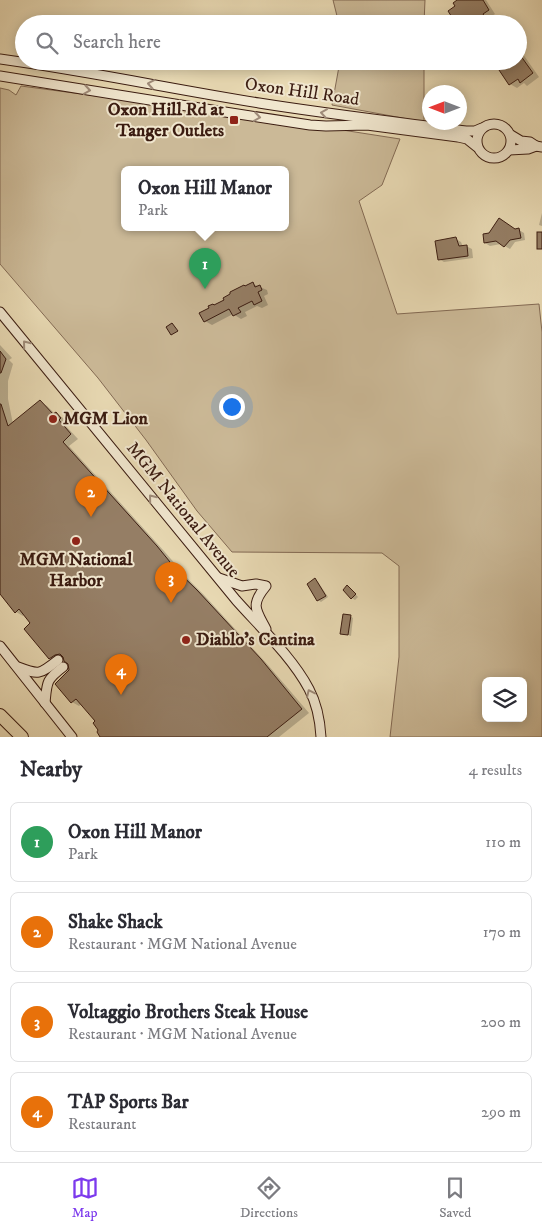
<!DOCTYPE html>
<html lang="en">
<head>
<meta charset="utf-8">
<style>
	:root { --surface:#fff; --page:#f2f2f3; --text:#2b2b33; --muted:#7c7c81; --line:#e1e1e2; --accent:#7c3aed }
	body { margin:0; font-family:"IM FELL DW Pica",serif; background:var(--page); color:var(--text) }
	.controls { position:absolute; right:15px; bottom:15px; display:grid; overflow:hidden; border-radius:8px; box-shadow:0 2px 12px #0003 }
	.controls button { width:45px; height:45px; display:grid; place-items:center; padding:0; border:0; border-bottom:1px solid var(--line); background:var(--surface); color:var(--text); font:25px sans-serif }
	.compass { position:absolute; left:422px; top:85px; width:45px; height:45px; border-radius:50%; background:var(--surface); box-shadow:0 2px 12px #0003; rotate:270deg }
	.you { position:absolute; left:231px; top:406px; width:18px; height:18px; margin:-12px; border:4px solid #fff; border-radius:50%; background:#1a73e8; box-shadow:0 0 0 8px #1a73e833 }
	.badge { display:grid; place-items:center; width:32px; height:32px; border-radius:50%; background:var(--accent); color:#fff; font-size:16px; font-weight:700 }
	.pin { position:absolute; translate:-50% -41px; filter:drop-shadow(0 1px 2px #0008) }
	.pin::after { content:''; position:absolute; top:26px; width:18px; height:15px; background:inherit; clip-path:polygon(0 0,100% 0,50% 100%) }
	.popup { position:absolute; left:121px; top:166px; width:168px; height:65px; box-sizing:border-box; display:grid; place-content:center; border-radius:8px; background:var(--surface); filter:drop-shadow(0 1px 4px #0005); font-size:16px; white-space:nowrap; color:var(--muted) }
	.popup b { font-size:19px; color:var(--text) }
	.popup::after { content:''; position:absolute; left:50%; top:100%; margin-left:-10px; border:10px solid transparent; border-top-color:var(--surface) }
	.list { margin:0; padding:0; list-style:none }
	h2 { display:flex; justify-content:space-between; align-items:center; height:65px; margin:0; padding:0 20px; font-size:21px }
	h2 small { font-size:16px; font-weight:400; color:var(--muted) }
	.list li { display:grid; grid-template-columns:32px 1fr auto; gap:15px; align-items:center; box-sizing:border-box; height:80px; margin:0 10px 10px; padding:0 10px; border:1px solid var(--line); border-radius:8px }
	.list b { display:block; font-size:19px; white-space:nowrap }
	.list p { margin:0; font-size:16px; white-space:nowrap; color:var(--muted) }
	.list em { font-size:16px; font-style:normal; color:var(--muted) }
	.icon { flex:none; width:28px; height:28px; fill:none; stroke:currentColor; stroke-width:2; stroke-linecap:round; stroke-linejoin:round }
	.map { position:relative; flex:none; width:542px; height:737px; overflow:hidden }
	.search { position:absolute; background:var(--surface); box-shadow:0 2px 12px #0003; left:15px; right:15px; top:15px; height:55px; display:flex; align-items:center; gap:12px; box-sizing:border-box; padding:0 18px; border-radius:28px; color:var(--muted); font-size:19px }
	.sheet { height:425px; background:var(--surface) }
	nav { display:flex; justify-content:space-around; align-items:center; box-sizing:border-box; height:70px; border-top:1px solid var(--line); background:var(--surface); font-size:14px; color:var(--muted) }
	nav a { display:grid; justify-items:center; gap:2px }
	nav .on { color:var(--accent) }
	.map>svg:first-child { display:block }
	.green { fill:#cbb997; stroke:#836a54; fill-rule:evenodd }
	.shadow { fill:#0003 }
	.building { fill:#957e65; stroke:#3b1c11 }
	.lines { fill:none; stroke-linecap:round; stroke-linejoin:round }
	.secondary-casing { stroke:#3b1c11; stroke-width:11 }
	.motorway-casing { stroke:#3b1c11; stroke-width:14 }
	.secondary { stroke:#f0e6ce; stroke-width:9 }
	.motorway { stroke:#e8d9b3; stroke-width:12 }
	.oneway { stroke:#9f8b79 }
	.poi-dot { fill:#8f2418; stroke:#f0e6ce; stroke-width:2 }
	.labels { text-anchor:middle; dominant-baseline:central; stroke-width:4; stroke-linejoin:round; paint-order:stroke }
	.street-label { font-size:18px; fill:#3b1c11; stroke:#f0e6ce }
	.poi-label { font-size:18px; font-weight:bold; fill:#3b1c11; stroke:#f0e6ce; text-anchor:start }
</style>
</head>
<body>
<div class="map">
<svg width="542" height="737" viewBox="0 0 542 737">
	<rect width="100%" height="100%" fill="#e8d9b3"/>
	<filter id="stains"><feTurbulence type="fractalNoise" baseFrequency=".004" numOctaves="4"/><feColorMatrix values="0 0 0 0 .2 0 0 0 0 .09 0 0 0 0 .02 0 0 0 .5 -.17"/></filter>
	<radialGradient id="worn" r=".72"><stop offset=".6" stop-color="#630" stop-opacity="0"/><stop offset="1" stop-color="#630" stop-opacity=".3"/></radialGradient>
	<g class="green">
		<path d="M333,0H425L424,24H339Z"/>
		<path d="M340,61H424V122L332,105Z"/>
		<path d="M21,86L278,120L400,139L382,185L359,201L397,314L539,304L542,332V737H390L399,657V566L382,553L232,552L197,511L146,440L98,378L0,264V88L9,90L16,95ZM125,170H285V228H125ZM486,681H523V718H486Z"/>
	</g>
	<g class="shadow">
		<path d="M459,0H486L495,14L489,18L492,23L496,20L502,24H468L467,22L465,24H460L456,22L449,12L456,6Z"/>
		<path d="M518,47L539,77L527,86L524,83L517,88L510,84L499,68L492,64L490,61H518Z"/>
		<path d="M542,213V226L539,225Z"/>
		<path d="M519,230L524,233L525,240L515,242L510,249L501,244L490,246L485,243L489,234Z"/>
		<path d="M456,239L461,242L463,247L466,246L472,249L473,258L444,262L439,259Z"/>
		<path d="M253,284L267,290L268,294L264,296L268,305L262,308L257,306L245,312L247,316L241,319L233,314L212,325L205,321L215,306Z"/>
		<path d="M0,345L12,358L9,360L13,364L8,381V399L13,424L40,402L47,406L55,414H56L63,418L68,423L65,425L78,439L69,446L164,551L177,566L176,567L204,595L268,665L309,713L279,737H102L97,721L82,704L79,706L72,702L69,663L65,658H62L57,662L50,658L32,623L25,614L23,616L16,612L0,592Z"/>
		<path d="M315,580L318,582L328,597L321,602L318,600Z"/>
		<path d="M351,589L358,597L355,600L352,598Z"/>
		<path d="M350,616L353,618L351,636L342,633Z"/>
	</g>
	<g class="building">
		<path d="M457,0H483L489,10L483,14L490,24H467L462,17L455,22L448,11L455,6L453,3Z"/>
		<path d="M518,52L533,73L520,83L518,79L509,85L493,61H518Z"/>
		<path d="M499,218L515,229L519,228L521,238L510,240L504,247L496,241L484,243L483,234L489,233Z"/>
		<rect x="537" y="232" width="5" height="17"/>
		<path d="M456,237L459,246L467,245L468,256L438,260L435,241Z"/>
		<path d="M253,282L255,287L260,285L262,290L258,292L262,301L254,305L252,301L238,308L241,312L233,316L229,309L204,322L199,313L209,308L208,306L213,304L214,305L224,300L223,298L230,294V292L244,285L245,286Z"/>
		<path d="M172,323L178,331L171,335L166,327Z"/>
		<path d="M0,351L6,359L1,373H0Z"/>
		<path d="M40,400L53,414L56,412L61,418L59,420L71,434L63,442L157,546L170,562L169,563L197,590L261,659L302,709L267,737H100L97,732L98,730L93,723L95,721L76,699L71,703L55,684L69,670L68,664L64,661L63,657L60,654L55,655L49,659L24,629L30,623L19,609L15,613L0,594V404H1L8,426Z"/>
		<path d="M315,578L326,596L317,601L307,584Z"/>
		<path d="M347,585L356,594L351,599L343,590Z"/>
		<path d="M343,614L351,615L348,635L340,634Z"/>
	</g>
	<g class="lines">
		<defs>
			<g id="secondary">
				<path d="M0,59C87,71 172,89 259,103C328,114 397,122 466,131H475L482,128"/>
				<path d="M0,76L212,110L310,125L326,126L367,125L458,137L467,139L477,147"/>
				<circle cx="494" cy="141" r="17"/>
				<path d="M511,135L521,141L530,142L536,146"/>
				<path d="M509,150L528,149L536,146L542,147"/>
				<path d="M0,312L236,600C260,627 292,657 309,689C317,704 320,720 321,737"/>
				<path d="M219,578L242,586L256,584L266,586C250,605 256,610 266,629"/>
				<path d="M0,646L72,737"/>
				<path d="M18,667C39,675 39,675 58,660"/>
				<path d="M45,703C47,682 46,680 63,667"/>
			</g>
			<path id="motorway" d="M0,715L22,737"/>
		</defs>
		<use href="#secondary" class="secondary-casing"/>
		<use href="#motorway" class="motorway-casing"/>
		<use href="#secondary" class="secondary"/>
		<use href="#motorway" class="motorway"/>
	</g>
	<defs><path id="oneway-chevron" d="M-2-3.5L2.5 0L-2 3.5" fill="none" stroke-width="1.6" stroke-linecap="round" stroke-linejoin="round" transform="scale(1.25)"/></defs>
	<g class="oneway">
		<use href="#oneway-chevron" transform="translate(151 84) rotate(-170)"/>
		<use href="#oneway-chevron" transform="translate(87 90) rotate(9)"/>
		<use href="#oneway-chevron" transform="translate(324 113) rotate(-171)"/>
		<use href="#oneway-chevron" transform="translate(257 117) rotate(8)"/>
		<use href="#oneway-chevron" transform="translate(26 344) rotate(-129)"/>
		<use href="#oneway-chevron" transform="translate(152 498) rotate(-129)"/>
		<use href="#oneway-chevron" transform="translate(310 693) rotate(-115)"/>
	</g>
	<g class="poi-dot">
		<rect x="229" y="115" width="10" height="10" rx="2.5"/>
		<circle cx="53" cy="419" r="5"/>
		<circle cx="76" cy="541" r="5"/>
		<circle cx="186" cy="640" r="5"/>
	</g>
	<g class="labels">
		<g class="street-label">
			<text transform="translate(302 92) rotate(8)">Oxon Hill Road</text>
			<text transform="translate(183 510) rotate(51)">MGM National Avenue</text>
		</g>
		<g class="poi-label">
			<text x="224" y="110" text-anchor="end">Oxon Hill Rd at<tspan x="224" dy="21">Tanger Outlets</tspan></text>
			<text x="63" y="419">MGM Lion</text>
			<text x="76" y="560" text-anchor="middle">MGM National<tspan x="76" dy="21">Harbor</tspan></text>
			<text x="196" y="640">Diablo's Cantina</text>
		</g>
	</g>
	<rect width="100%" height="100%" filter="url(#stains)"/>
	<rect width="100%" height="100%" fill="url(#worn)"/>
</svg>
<div class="controls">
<button><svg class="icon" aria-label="layers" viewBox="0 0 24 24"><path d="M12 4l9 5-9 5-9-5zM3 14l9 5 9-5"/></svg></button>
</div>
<svg class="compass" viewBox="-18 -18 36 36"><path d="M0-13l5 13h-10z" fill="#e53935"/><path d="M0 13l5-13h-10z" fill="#7c7c81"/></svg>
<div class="you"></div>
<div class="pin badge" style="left:205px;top:289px;background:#2e9e5b">1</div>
<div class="popup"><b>Oxon Hill Manor</b>Park</div>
<div class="pin badge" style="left:91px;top:517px;background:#e8710a">2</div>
<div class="pin badge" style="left:171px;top:603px;background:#e8710a">3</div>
<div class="pin badge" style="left:121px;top:695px;background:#e8710a">4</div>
<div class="search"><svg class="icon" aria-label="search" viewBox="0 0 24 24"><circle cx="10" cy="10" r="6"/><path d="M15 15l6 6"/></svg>Search here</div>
</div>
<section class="sheet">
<h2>Nearby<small>4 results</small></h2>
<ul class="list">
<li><span class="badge" style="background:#2e9e5b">1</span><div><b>Oxon Hill Manor</b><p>Park</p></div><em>110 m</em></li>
<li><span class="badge" style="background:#e8710a">2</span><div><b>Shake Shack</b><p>Restaurant · MGM National Avenue</p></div><em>170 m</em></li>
<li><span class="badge" style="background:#e8710a">3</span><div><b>Voltaggio Brothers Steak House</b><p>Restaurant · MGM National Avenue</p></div><em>200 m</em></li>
<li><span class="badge" style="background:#e8710a">4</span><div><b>TAP Sports Bar</b><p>Restaurant</p></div><em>290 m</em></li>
</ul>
</section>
<nav>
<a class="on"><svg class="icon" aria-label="map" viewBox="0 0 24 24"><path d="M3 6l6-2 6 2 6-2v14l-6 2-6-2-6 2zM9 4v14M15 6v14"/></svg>Map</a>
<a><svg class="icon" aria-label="directions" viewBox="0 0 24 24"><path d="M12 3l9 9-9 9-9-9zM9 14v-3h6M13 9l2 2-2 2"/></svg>Directions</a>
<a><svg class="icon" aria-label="saved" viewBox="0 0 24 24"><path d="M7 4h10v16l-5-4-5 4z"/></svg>Saved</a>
</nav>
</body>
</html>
